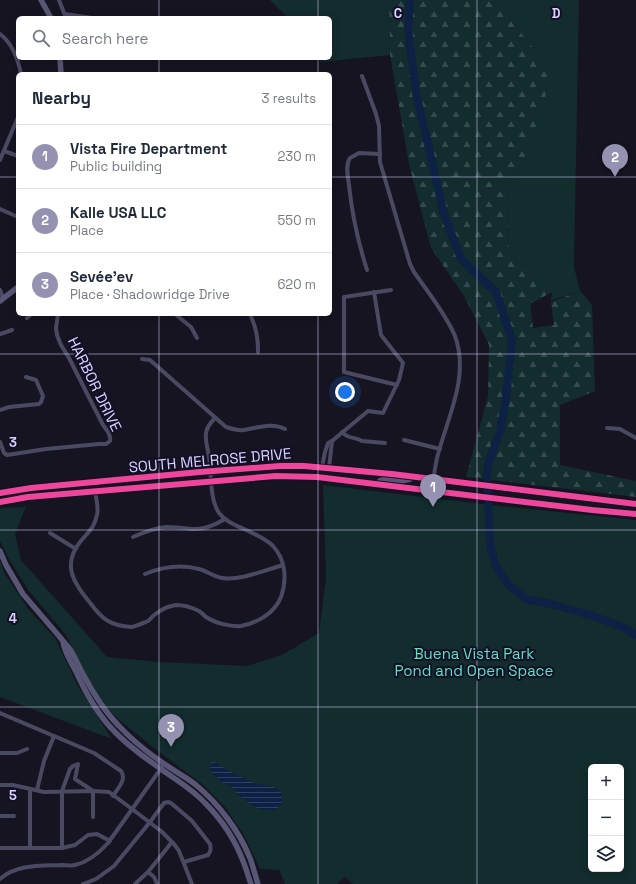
<!DOCTYPE html>
<html lang="en">
<head>
<meta charset="utf-8">
<style>
	:root { --surface:#fff; --page:#f2f2f3; --text:#1f2937; --muted:#747a83; --line:#e0e1e3; --accent:#9591b1 }
	body { margin:0; font-family:"Space Grotesk",sans-serif; background:var(--page); color:var(--text) }
	.controls { position:absolute; right:12px; bottom:12px; display:grid; overflow:hidden; border-radius:6px; box-shadow:0 2px 10px #0003 }
	.controls button { width:36px; height:36px; display:grid; place-items:center; padding:0; border:0; border-bottom:1px solid var(--line); background:var(--surface); color:var(--text); font:20px sans-serif }
	.you { position:absolute; left:345px; top:392px; width:14px; height:14px; margin:-10px; border:3px solid #fff; border-radius:50%; background:#1a73e8; box-shadow:0 0 0 6px #1a73e833 }
	.badge { display:grid; place-items:center; width:26px; height:26px; border-radius:50%; background:var(--accent); color:#fff; font-size:13px; font-weight:700 }
	.pin { position:absolute; translate:-50% -33px; filter:drop-shadow(0 1px 2px #0008) }
	.pin::after { content:''; position:absolute; top:21px; width:14px; height:12px; background:inherit; clip-path:polygon(0 0,100% 0,50% 100%) }
	.list { margin:0; padding:0; list-style:none }
	h2 { display:flex; justify-content:space-between; align-items:center; height:52px; margin:0; padding:0 16px; font-size:17px }
	h2 small { font-size:13px; font-weight:400; color:var(--muted) }
	.list li { display:grid; grid-template-columns:26px 1fr auto; gap:12px; align-items:center; box-sizing:border-box; height:64px; padding:0 16px; border-top:1px solid var(--line) }
	.list b { display:block; font-size:15px; white-space:nowrap }
	.list p { margin:0; font-size:13px; white-space:nowrap; color:var(--muted) }
	.list em { font-size:13px; font-style:normal; color:var(--muted) }
	.icon { flex:none; width:22px; height:22px; fill:none; stroke:currentColor; stroke-width:2; stroke-linecap:round; stroke-linejoin:round }
	.map { position:relative; flex:none; width:636px; height:884px; overflow:hidden }
	.search { position:absolute; background:var(--surface); box-shadow:0 2px 10px #0003; left:16px; top:16px; width:316px; height:44px; display:flex; align-items:center; gap:10px; box-sizing:border-box; padding:0 14px; border-radius:6px; color:var(--muted); font-size:15px }
	.panel { position:absolute; background:var(--surface); box-shadow:0 2px 10px #0003; left:16px; top:72px; width:316px; height:244px; border-radius:6px }
	.map>svg:first-child { display:block }
	.green { fill:#132c2d; fill-rule:evenodd }
	.forest { fill:url(#forest-firs) }
	.water { fill:url(#water-rules) }
	.lines { fill:none; stroke-linecap:round; stroke-linejoin:round }
	.river { stroke:#0d2144; stroke-width:8 }
	.street { stroke:#4a4962; stroke-width:4 }
	.secondary { stroke:#575674; stroke-width:5.5 }
	.primary { stroke:#5e5373; stroke-width:6 }
	.cycleway-casing { stroke:#130f26; stroke-width:8 }
	.cycleway { stroke:#ed469a; stroke-width:6 }
	.grid { fill:none; stroke:#d9d4ff; stroke-width:1; stroke-opacity:0.55 }
	.labels { text-anchor:middle; dominant-baseline:central; stroke-width:4; stroke-linejoin:round; paint-order:stroke }
	.street-label { font-size:15px; fill:#d9d4ff; stroke:#130f26 }
	.park-label { font-size:15px; fill:#5fe0c0; stroke:#130f26 }
	.grid-label { font-size:13px; text-anchor:middle; font-weight:bold; fill:#d9d4ff; stroke:#130f26; stroke-width:4; stroke-linejoin:round; paint-order:stroke }
</style>
</head>
<body>
<div class="map">
<svg width="636" height="884" viewBox="0 0 636 884">
	<defs>
		<pattern id="forest-firs" width="22" height="20" patternUnits="userSpaceOnUse"><rect width="22" height="20" fill="#132c2d"/><path d="M5 1l3.5 6h-7zM16 11l3.5 6h-7z" fill="#354a4c"/></pattern>
		<pattern id="water-rules" width="6" height="5" patternUnits="userSpaceOnUse"><rect width="6" height="5" fill="#0d2144"/><path d="M0 2.5h6" fill="none" stroke="#304060"/></pattern>
	</defs>
	<rect width="100%" height="100%" fill="#161421"/>
	<g class="green">
		<path d="M270,0H389L390,55L321,62L318,58H330V18H288Z"/>
		<path d="M496,0H579L574,267L580,291L550,301L553,291L537,273L509,247L508,185L526,155L532,47Z"/>
		<path d="M323,485L481,504L636,520V884H353L345,877L337,884H285L280,872V870L260,869L244,835L224,806L202,784L150,745L99,703L66,635L29,591L10,561L0,541V509L1,508L26,507L15,534L21,560L107,657L159,662L247,666L282,655L319,633L326,577ZM591,767H621V869H591Z"/>
		<path d="M0,560L5,574L29,610L55,638L78,686L112,739L0,697Z"/>
	</g>
	<path class="forest" d="M389,0H496L532,47L550,75L541,117L526,155L508,185L509,247L537,273L554,291L530,304L533,328L554,325L551,302L580,291L592,305L595,391L560,405V465L636,481V497L466,477L488,396L489,345L464,296L431,248L409,164L390,55Z"/>
	<path class="water" d="M211,760C224,768 237,776 251,782C261,785 272,785 281,791L282,804C272,817 251,807 241,797C238,795 236,791 233,788C230,785 226,785 222,782C218,780 219,777 213,775L210,769Z"/>
	<g class="lines">
		<path class="river" d="M410,0L408,29L416,93L444,214L461,259L496,292L512,340L506,398L500,432L489,461L487,473L490,544L495,565L509,585L526,599L551,604L590,615L623,627L636,635"/>
		<g class="street">
			<path d="M59,0L66,18"/>
			<path d="M65,14L92,18"/>
			<path d="M0,34C12,43 18,59 21,74"/>
			<path d="M362,76L376,114L379,126L380,162L410,264L414,272C427,291 446,314 455,336C470,377 447,418 437,458C435,468 433,480 432,491"/>
			<path d="M4,151L18,156"/>
			<path d="M0,160L18,117"/>
			<path d="M0,209L18,217"/>
			<path d="M367,270C358,242 352,214 349,185C348,177 345,165 350,158L359,153L380,154"/>
			<path d="M0,290L3,298"/>
			<path d="M391,290L344,297V372L397,385"/>
			<path d="M175,314L191,327L197,338"/>
			<path d="M250,314C256,328 258,336 258,352"/>
			<path d="M27,318L31,314"/>
			<path d="M0,334L12,330"/>
			<path d="M142,359L150,360L226,427C232,429 238,431 244,430C257,428 272,422 285,429"/>
			<path d="M0,410L9,407L39,404L41,402L43,396L36,380L26,377"/>
			<path d="M607,428L620,429L636,438"/>
			<path d="M342,432C349,440 354,436 362,441L385,443"/>
			<path d="M404,440L440,449"/>
			<path d="M0,442L4,453L7,455L46,449L99,444H106L110,441C111,435 107,430 103,425L69,358L61,345L57,335L56,328L58,314"/>
			<path d="M322,467L325,452L328,443L332,441L368,411L383,413L399,380L403,363L381,335L374,292"/>
			<path d="M329,468L332,441"/>
			<path d="M95,491C96,499 99,507 97,515C94,529 88,532 80,542C61,566 75,585 91,604C102,619 111,626 131,627C135,627 143,623 148,621C151,619 153,615 157,613C162,609 170,606 176,605C184,605 193,608 199,611C202,613 204,615 206,617C215,623 231,627 241,626C257,623 275,613 281,597C287,580 286,560 273,546C265,538 254,534 244,529C235,525 225,521 219,513C209,498 212,474 209,457C208,448 205,443 206,433C207,427 211,422 215,418"/>
			<path d="M50,533L76,549"/>
			<path d="M133,537C144,532 155,528 167,527C176,527 184,528 192,529C204,530 215,525 225,519"/>
			<path d="M145,574C162,567 181,564 199,569C207,571 214,577 222,578C240,581 265,570 283,565"/>
			<path d="M0,713L94,753L121,771C127,779 118,788 113,796"/>
			<path d="M0,753H17L27,749"/>
			<path d="M0,785H13L44,792L93,791L109,792L132,809L161,831L174,844L179,851L192,884"/>
			<path d="M37,790L44,761L54,736"/>
			<path d="M0,816H14"/>
			<path d="M0,848H62L75,845L88,835L97,834L110,841"/>
			<path d="M30,848V789"/>
			<path d="M62,848V791L70,769L73,766L78,764L75,779L93,791V817"/>
			<path d="M148,872L154,877L157,884"/>
			<path d="M0,879C17,864 41,866 62,865C66,865 71,866 75,865C89,862 99,853 108,843L162,767"/>
			<path d="M83,884L96,879L114,866L150,822L164,803L168,802L171,803L192,821L210,844C211,849 211,851 208,855L184,862"/>
			<path d="M135,884L148,872L172,842"/>
		</g>
		<g class="secondary">
			<path d="M41,0L51,18"/>
			<path d="M60,58L61,74"/>
			<path d="M0,301L18,287"/>
			<path d="M0,551L6,565L23,594L59,636C62,640 66,644 69,648C75,656 78,666 83,674C93,693 105,712 119,726C132,740 151,755 166,765C176,772 187,778 196,785C219,804 239,831 250,858C253,866 255,875 258,884"/>
			<path d="M63,642C65,655 74,666 79,678C88,697 99,716 114,731C128,746 145,758 161,769C176,780 192,789 205,803C221,819 235,840 243,861C246,868 248,876 251,884"/>
		</g>
		<g class="primary">
			<path d="M377,484C386,473 401,486 413,477"/>
			<path d="M0,493L31,488L200,472L280,466H304L392,474L636,504"/>
			<path d="M0,502L28,497L276,476L317,477L592,510L636,514"/>
		</g>
		<defs>
			<g id="cycleway">
				<path d="M0,493L31,488L200,472L280,466H304L392,474L636,504"/>
				<path d="M0,502L28,497L276,476L317,477L592,510L636,514"/>
			</g>
		</defs>
		<use href="#cycleway" class="cycleway-casing"/>
		<use href="#cycleway" class="cycleway"/>
	</g>
	<path class="grid" d="M159,0V18M318,0V18M477,0V884M159,58V74M318,58V74M0,177H18M330,177H636M159,314V884M318,314V884M0,354H636M0,530H636M0,707H636"/>
	<g class="labels">
		<g class="street-label">
			<text transform="translate(95 384) rotate(64)">HARBOR DRIVE</text>
			<text transform="translate(210 460) rotate(-5)">SOUTH MELROSE DRIVE</text>
		</g>
		<g class="park-label">
			<text x="474" y="653">Buena Vista Park<tspan x="474" dy="17">Pond and Open Space</tspan></text>
		</g>
	</g>
	<g class="grid-label">
		<text x="398" y="18">C</text>
		<text x="556" y="18">D</text>
		<text x="13" y="447">3</text>
		<text x="13" y="623">4</text>
		<text x="13" y="800">5</text>
	</g>
</svg>
<div class="controls">
<button>+</button>
<button>−</button>
<button><svg class="icon" aria-label="layers" viewBox="0 0 24 24"><path d="M12 4l9 5-9 5-9-5zM3 14l9 5 9-5"/></svg></button>
</div>
<div class="you"></div>
<div class="pin badge" style="left:433px;top:507px">1</div>
<div class="pin badge" style="left:615px;top:177px">2</div>
<div class="pin badge" style="left:171px;top:747px">3</div>
<div class="search"><svg class="icon" aria-label="search" viewBox="0 0 24 24"><circle cx="10" cy="10" r="6"/><path d="M15 15l6 6"/></svg>Search here</div>
<section class="panel">
<h2>Nearby<small>3 results</small></h2>
<ul class="list">
<li><span class="badge">1</span><div><b>Vista Fire Department</b><p>Public building</p></div><em>230 m</em></li>
<li><span class="badge">2</span><div><b>Kalle USA LLC</b><p>Place</p></div><em>550 m</em></li>
<li><span class="badge">3</span><div><b>Sevée'ev</b><p>Place · Shadowridge Drive</p></div><em>620 m</em></li>
</ul>
</section>
</div>
</body>
</html>
